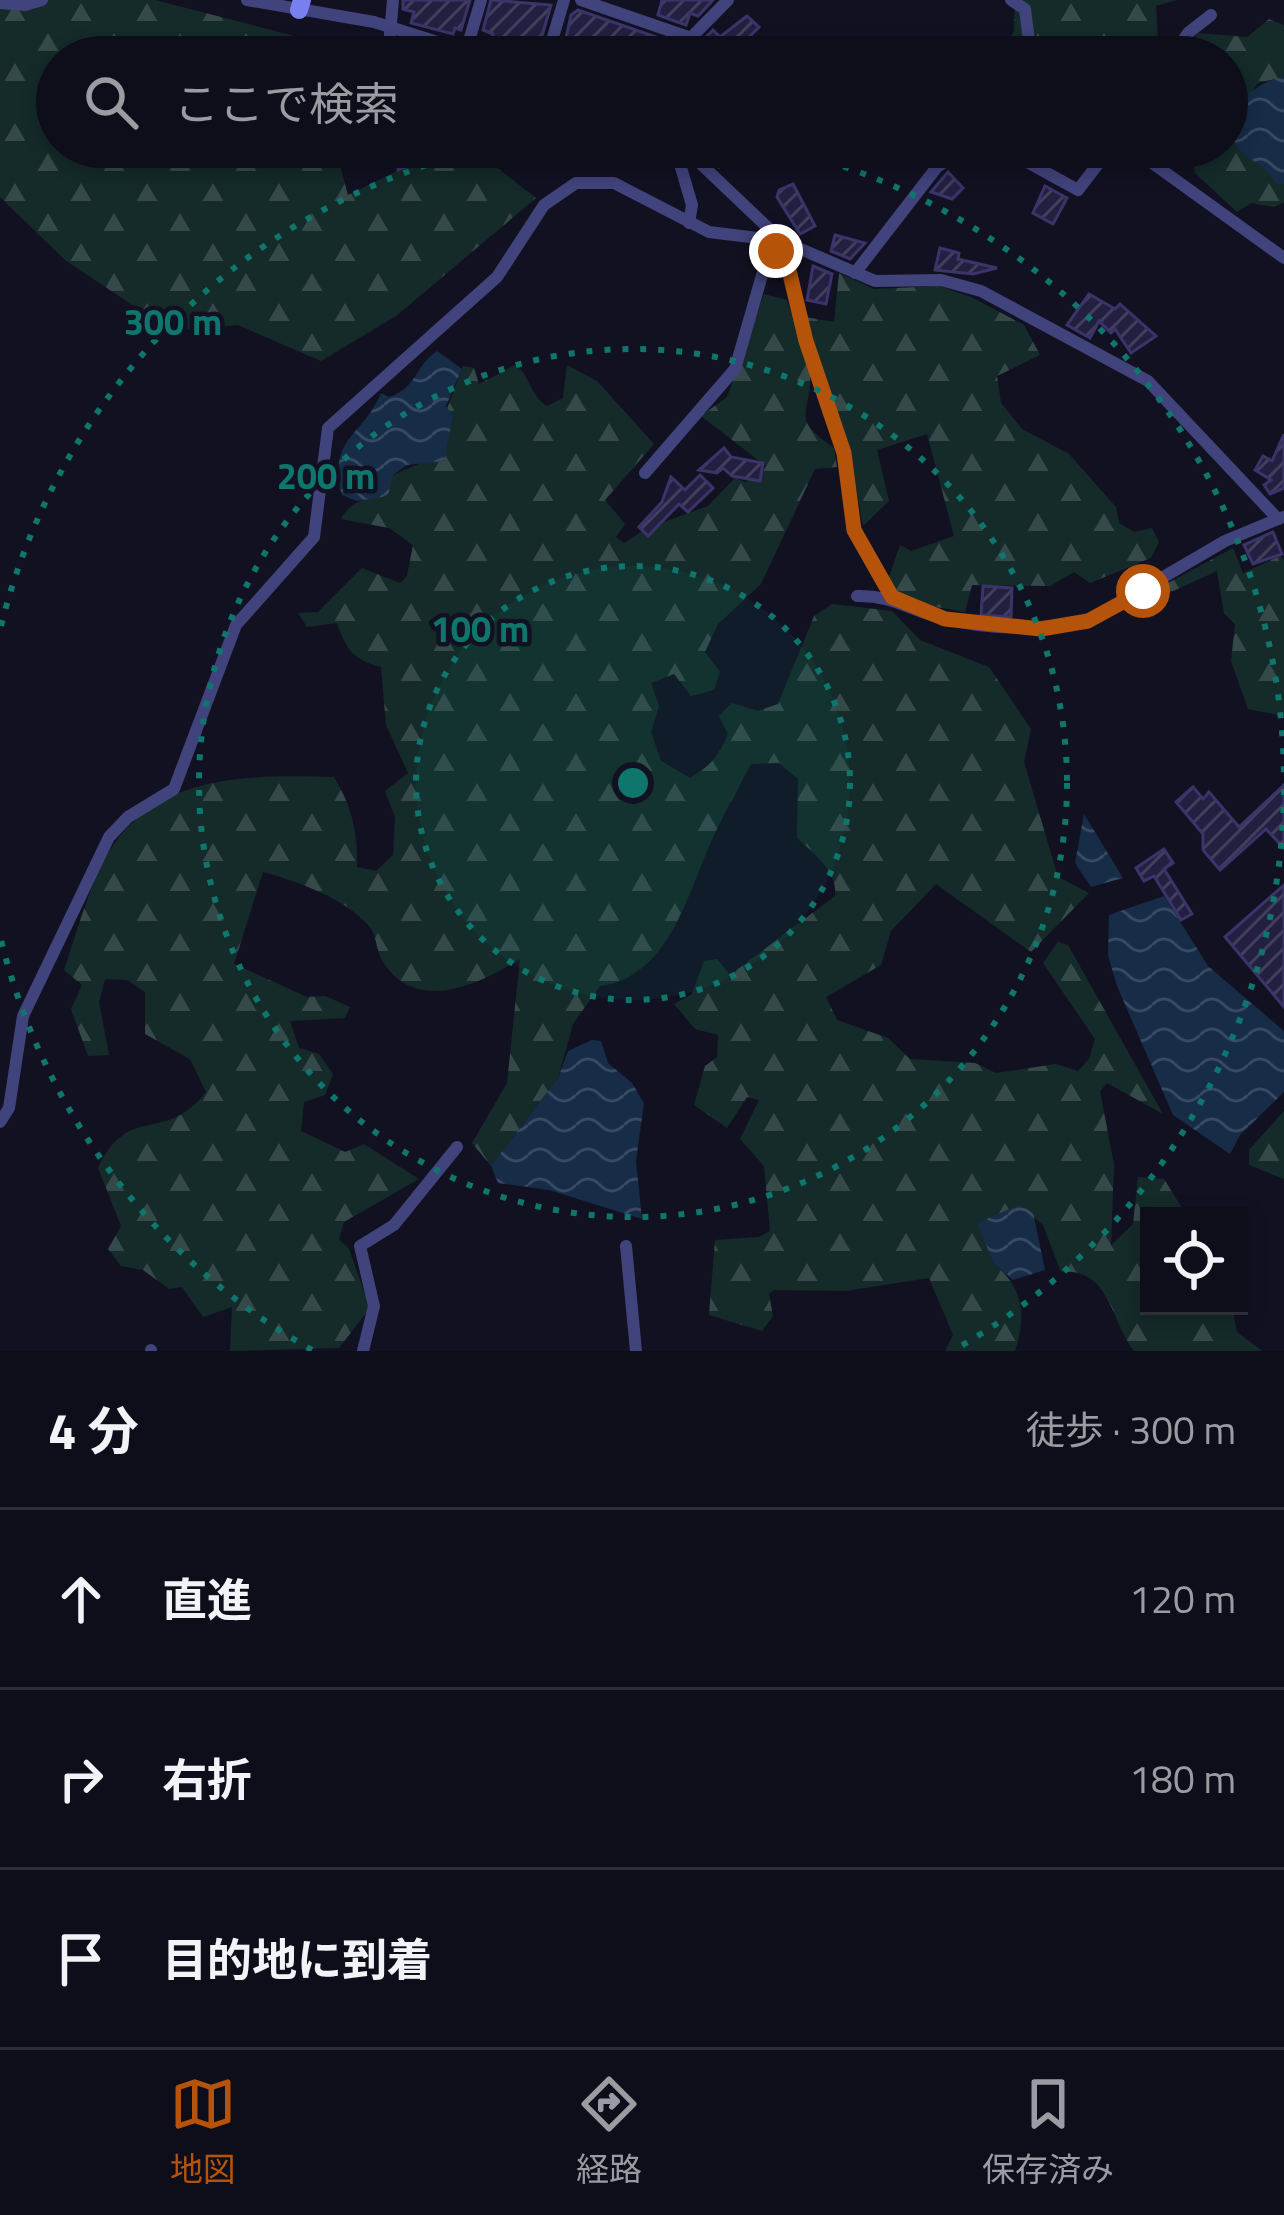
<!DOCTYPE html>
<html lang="ja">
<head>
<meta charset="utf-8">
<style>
	:root { --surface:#0e0d1a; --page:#171623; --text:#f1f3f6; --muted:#9b9ca2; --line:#2e2d39; --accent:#b45309 }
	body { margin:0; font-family:"Titillium Web","Noto Sans JP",sans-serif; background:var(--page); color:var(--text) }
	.controls { position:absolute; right:36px; bottom:36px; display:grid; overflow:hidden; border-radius:0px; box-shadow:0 6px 18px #0003 }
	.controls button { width:108px; height:108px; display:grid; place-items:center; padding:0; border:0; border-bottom:3px solid var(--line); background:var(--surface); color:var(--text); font:60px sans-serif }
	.stop { position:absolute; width:36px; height:36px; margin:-27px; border:9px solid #b45309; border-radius:50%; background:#fff }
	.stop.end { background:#b45309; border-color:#fff; box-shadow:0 3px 12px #0008 }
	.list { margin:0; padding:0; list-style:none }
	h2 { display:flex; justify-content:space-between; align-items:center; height:156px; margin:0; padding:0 48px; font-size:51px }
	h2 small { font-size:39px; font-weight:400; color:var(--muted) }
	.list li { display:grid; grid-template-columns:78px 1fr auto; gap:36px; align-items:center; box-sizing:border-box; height:180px; padding:0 48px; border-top:3px solid var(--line) }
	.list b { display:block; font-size:45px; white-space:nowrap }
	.list em { font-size:39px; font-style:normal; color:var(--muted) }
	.icon { flex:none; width:66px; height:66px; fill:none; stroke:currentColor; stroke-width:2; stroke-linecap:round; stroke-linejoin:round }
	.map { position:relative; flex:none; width:1284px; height:1351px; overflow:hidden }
	.search { position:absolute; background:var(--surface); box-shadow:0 6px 18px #0003; left:36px; right:36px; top:36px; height:132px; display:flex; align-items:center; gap:30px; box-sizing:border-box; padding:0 42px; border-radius:66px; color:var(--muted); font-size:45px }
	.sheet { height:696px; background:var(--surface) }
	nav { display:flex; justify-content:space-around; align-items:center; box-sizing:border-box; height:168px; border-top:3px solid var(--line); background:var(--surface); font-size:33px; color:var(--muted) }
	nav a { display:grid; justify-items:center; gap:6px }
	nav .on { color:var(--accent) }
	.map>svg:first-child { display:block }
	.forest { fill:url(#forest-firs) }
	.water { fill:url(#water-waves) }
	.building { fill:url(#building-hatch); stroke:#3a346a; stroke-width:3 }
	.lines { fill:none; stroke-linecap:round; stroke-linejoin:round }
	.street { stroke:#41437c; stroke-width:12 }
	.secondary { stroke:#797fef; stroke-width:18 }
	.route { stroke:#b45309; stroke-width:15 }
	.ring { fill:none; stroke:#0f766e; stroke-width:6; stroke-dasharray:6 12 }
	.centre { fill:#0f766e; stroke:#121122; stroke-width:6 }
	.ring-label { font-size:36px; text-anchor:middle; font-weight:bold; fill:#0f766e; stroke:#121122; stroke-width:9; stroke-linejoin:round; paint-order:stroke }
</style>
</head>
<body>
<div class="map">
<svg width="1284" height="1351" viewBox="0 0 1284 1351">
	<defs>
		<pattern id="forest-firs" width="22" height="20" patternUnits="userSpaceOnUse" patternTransform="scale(3)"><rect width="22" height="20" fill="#142b29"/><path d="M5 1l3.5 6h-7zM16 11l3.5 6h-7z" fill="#354949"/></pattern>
		<pattern id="water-waves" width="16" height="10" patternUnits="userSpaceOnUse" patternTransform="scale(3)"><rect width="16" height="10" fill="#162c47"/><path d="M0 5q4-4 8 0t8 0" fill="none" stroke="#374a62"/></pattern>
		<pattern id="building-hatch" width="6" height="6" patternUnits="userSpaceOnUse" patternTransform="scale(3)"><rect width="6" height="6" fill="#231f41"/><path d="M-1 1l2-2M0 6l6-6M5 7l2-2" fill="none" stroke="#423f5d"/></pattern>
	</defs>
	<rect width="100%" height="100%" fill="#121122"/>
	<g class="forest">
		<path d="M0,0H155L306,39L311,57H57V147H335L348,195L446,147L487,160L536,198L396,316L321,361L238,325L171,331L65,260L0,197Z"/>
		<path d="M1015,0H1177L1156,6L1159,57H1045L1043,34L1032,57H1000L1014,31Z"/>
		<path d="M1269,19L1284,25V77L1258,83C1206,154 1241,131 1277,183L1284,184V202L1274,207L1251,203L1237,212L1195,173L1191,147H1227V57H1182L1198,33L1247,37Z"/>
		<path d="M839,273L874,289L939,286L971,297L1024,325L1040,355L997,376L1001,403L1022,429L1069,454L1116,507L1119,523L1134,532L1152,528L1159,542L1151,558L1090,583L1074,572L1050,586L972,585L965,612L903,601L888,580L900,545L911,551L954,536L927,434L877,450L889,501L863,526L851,459L805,317L834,322Z"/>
		<path d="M764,294L787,300C794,322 809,352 810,375C811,416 789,417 834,448L837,467L815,469L761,584L718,624L705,652L720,672L714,690L691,696L674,674L651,683L659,706L651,732L661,761L690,778C710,767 719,755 728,734L719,716L732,703L758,711L778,704L814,616L832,604L892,611L920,640L989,667L1031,729L1024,762L1058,877L1089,893L1031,952L936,884L891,931L881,965L826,997L837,1020L888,1038L910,1059L975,1063L996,1073L1056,1064L1078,1071L1089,1059L1095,1039L1043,963L1058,942L1068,945L1163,1114L1107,1083L1100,1091L1114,1165L1111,1245L1133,1224L1138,1177L1164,1179L1187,1216H1149V1306H1232L1237,1332L1262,1351H1134C1110,1319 1110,1268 1061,1272L1043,1225L1019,1205L994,1264C1023,1287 1027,1316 1015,1351H945L953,1335L929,1278L845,1291L774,1290L769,1294L773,1316L762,1331L709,1315L715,1240L759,1237L770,1231L764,1166L740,1139L759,1100L747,1097L727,1128L694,1105L705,1066L717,1057L718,1035L695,1029L674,1004L692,994L704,961L717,959L730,975L835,896C838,871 814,854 797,838L798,779L779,763L751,764C739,786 727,808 716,831C689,886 672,977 600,986L573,1024L558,1078L491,1166L472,1143L507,1083L520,959C477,985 417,1014 383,962C376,952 377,936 370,927C345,898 299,882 263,872L234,964L307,997L325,996L350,1007L345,1018L290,1021L299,1048L319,1054L333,1074L325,1095L304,1102L301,1131L345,1152L364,1144L419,1179L344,1222L339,1239L349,1249L370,1308L339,1348L230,1351L232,1307L203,1317L182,1287L169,1289L143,1270L121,1266L108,1249L121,1226L98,1168C130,1101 164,1146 206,1092L190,1059L145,1034V992L127,980L105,979L99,1002L109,1055L88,1056L71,1009L82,985L64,970C76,935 86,896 103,863C149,772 247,775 334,777C352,807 358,832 357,867L376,871L393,855L395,817L385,791L408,773L386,725L381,667C353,660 346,649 337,623L307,627L298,613L318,612L362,568L400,583L407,576L413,545L389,528L341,519C352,499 366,499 387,496L393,475L428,460L463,366L474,368L479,384L515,365C531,376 529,395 547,406L563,398L567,365L597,381L654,444L605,500L625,524L616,537L624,543L647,528L708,506L735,478L746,482L766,466L701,416L727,397Z"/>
		<path d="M1233,548L1243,573L1280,556L1284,560V716L1248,709L1231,661L1235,624L1224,613L1217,571L1160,597L1157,589Z"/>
		<path d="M1284,1111V1179L1249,1165V1150Z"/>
	</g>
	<g class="water">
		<path d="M1284,77V184H1277C1262,162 1256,165 1242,152C1208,121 1253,81 1284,77Z"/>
		<path d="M437,351L462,369L446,406L453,416L444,461L407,465L393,475L388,496L357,501L342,495C328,436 363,437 381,393L389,397C415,390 416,365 437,351Z"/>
		<path d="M1084,814L1123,878L1091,887L1075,863Z"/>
		<path d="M1164,896L1208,966L1284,1031V1092L1240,1135L1230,1154L1173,1115L1117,986L1108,955L1109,915Z"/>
		<path d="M592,1040L601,1041L608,1063L632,1083L644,1103L636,1161L642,1219L549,1190L498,1183L491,1166L558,1078L568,1051Z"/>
		<path d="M1019,1205L1033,1212L1045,1270L1013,1280L994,1264L977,1223Z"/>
	</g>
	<g class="building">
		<path d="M403,0H470L461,30L455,28L453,34L411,23L414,12L403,9Z"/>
		<path d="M491,0L551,5L537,53L505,55L488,47L493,34L483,30Z"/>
		<path d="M662,0H713L698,16L690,13L686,25L658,15Z"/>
		<path d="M578,10L665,40L670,44L659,57H562L571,15Z"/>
		<path d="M747,16L759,27L729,57H698L711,45L705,38L713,30L720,37Z"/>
		<path d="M404,43L433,52L431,57H401Z"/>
		<path d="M396,147H419L414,164L398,170Z"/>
		<path d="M711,147H734L738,154L719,167L710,158L715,155Z"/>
		<path d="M948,172L963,188L952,199L931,192Z"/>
		<path d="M793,184L815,226L800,234L777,197L779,190Z"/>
		<path d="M1045,186L1067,198L1053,224L1033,213Z"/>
		<path d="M835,235L865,243L850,259L831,251Z"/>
		<path d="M940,248L959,253L958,259L997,268L973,274L935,270Z"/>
		<path d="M813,266L832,274L826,304L807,300Z"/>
		<path d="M1089,294L1115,309L1120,304L1156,336L1131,353L1115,329L1111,333L1099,321L1090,338L1067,325Z"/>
		<path d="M1284,434V488L1270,494L1264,485L1271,480L1255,470L1263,456L1272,461Z"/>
		<path d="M724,448L731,457L763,463L760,481L732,476L723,468L717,473L699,470Z"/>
		<path d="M700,475L713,488L688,512L679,504L648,536L639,527L662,502L671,477L685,490Z"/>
		<path d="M1273,532L1282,554L1253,564L1244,545Z"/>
		<path d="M983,586L1012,588L1011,617L981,615Z"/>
		<path d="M1284,785V848L1266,829L1220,870L1203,850V834L1176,802L1193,787L1203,799L1209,792L1239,827Z"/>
		<path d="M1164,849L1173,863L1164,869L1192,914L1181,920L1154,876L1144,881L1136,868Z"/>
		<path d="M1284,885V1007L1225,937Z"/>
	</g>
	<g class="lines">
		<g class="street">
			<path d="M247,0L374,22L485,57"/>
			<path d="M581,0L691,38"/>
			<path d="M1011,0L1025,9L1031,57"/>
			<path d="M0,3L25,5L42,0"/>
			<path d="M466,51L481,0"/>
			<path d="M388,57L393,0"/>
			<path d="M547,57L564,0"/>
			<path d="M672,57L728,0"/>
			<path d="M1172,57L1188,33L1211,15"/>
			<path d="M517,147L550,158L579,147"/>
			<path d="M675,147L692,205L689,223"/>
			<path d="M683,147L782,241L875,281L941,280L981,291L1148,381L1278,519L1284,517"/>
			<path d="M1000,147L1078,190L1111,147"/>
			<path d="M1130,147L1284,258"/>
			<path d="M782,241L806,341L844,453L854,530L892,597"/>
			<path d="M855,273L937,167L966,147"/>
			<path d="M645,473L735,369L765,265L781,242"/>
			<path d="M857,596C890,595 908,609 938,617C989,631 1037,631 1088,621L1225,541L1278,519"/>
			<path d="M0,1122L9,1108L23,1016L109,837L128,817L174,789L236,625L314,537L328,428L497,277L544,205L576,183H614L709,232L782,241"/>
			<path d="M626,1246L636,1351"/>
			<path d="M151,1350V1351"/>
			<path d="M363,1351L374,1306L360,1246L394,1225L457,1147"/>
		</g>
		<path class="secondary" d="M299,10L302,0"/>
	</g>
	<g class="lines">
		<path class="route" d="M776,251L782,241L806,341L844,453L854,530L892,597L945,619L1041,629L1088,621L1143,591"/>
	</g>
	<circle cx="633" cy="783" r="217" fill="#0f766e" fill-opacity=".12"/>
	<g class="ring">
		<circle cx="633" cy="783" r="217"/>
		<circle cx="633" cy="783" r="434"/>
		<path d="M1284 789A651 651 0 0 1 954 1350M312 1350A651 651 0 0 1 1 940M1 626A651 651 0 0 1 492 147M774 147A651 651 0 0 1 1284 777"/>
	</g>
	<circle cx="633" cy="783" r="18" class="centre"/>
	<g class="ring-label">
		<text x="173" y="335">300 m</text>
		<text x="326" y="489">200 m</text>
		<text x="480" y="642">100 m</text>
	</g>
</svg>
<div class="controls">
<button><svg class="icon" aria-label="locate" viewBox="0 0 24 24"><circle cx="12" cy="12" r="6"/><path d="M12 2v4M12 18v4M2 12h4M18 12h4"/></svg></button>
</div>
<div class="stop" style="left:1143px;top:591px"></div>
<div class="stop end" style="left:776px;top:251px"></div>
<div class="search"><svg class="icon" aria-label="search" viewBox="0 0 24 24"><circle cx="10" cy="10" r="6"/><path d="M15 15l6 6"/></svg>ここで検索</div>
</div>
<section class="sheet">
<h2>4 分<small>徒歩 · 300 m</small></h2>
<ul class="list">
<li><svg class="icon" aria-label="ahead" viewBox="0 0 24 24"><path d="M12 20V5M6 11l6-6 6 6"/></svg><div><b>直進</b></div><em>120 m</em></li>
<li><svg class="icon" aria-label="right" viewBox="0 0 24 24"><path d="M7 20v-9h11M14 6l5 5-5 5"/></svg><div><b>右折</b></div><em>180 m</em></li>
<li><svg class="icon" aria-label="arrive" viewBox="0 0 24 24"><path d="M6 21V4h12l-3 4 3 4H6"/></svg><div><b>目的地に到着</b></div></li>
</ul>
</section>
<nav>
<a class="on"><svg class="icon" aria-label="map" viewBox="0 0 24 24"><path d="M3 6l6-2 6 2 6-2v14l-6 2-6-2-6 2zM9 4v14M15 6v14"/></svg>地図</a>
<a><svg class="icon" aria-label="directions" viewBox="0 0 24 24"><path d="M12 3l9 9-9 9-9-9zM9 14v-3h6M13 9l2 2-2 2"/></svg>経路</a>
<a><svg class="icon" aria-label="saved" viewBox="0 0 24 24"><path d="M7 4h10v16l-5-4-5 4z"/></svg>保存済み</a>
</nav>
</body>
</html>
